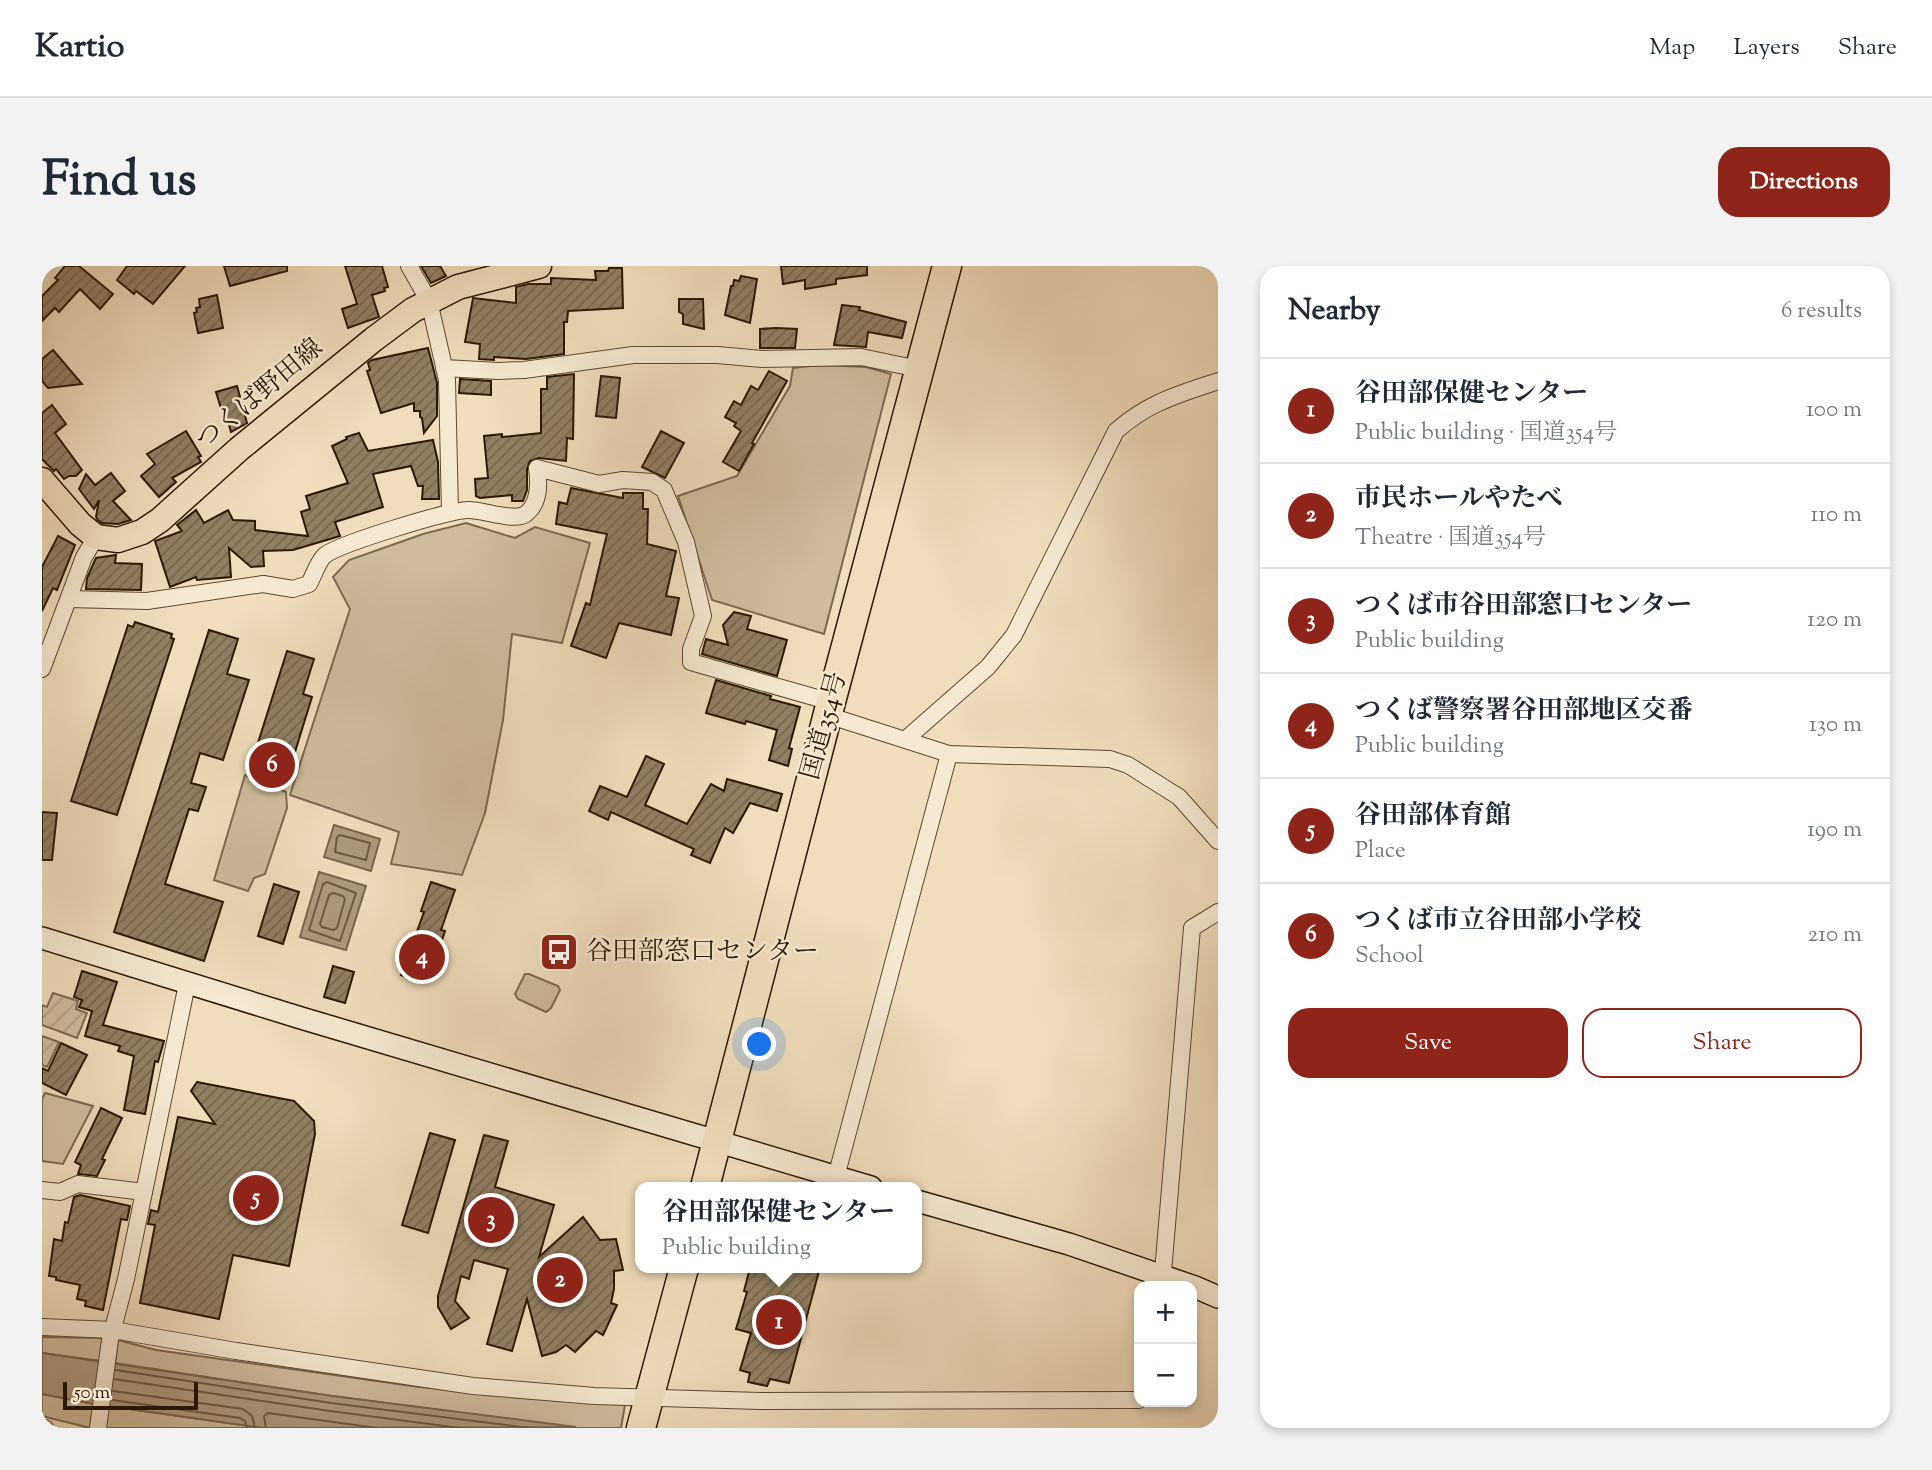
<!DOCTYPE html>
<html lang="en">
<head>
<meta charset="utf-8">
<style>
	:root { --surface:#fff; --page:#f2f2f3; --text:#1f2937; --muted:#747a83; --line:#e0e1e3; --accent:#8f2418 }
	body { margin:0; font-family:"Sorts Mill Goudy","Noto Serif JP",serif; background:var(--page); color:var(--text) }
	.controls { position:absolute; right:21px; bottom:21px; display:grid; overflow:hidden; border-radius:14px; box-shadow:0 4px 10px #0003 }
	.controls button { width:63px; height:63px; display:grid; place-items:center; padding:0; border:0; border-bottom:2px solid var(--line); background:var(--surface); color:var(--text); font:35px sans-serif }
	.scale { position:absolute; left:21px; bottom:18px; width:135px; box-sizing:border-box; padding-left:7px; border:4px solid #2b1905; border-top:0; font-size:19px; line-height:24px; white-space:nowrap; color:#2b1905; -webkit-text-stroke:5px #f5e9d3; paint-order:stroke }
	.you { position:absolute; left:718px; top:779px; width:24px; height:24px; margin:-18px; border:5px solid #fff; border-radius:50%; background:#1a73e8; box-shadow:0 0 0 10px #1a73e833 }
	.badge { display:grid; place-items:center; width:46px; height:46px; border-radius:50%; background:var(--accent); color:#fff; font-size:23px; font-weight:700 }
	.pin { position:absolute; translate:-50% -50%; border:4px solid #fff; box-shadow:0 2px 7px #0006 }
	.popup { position:absolute; left:593px; top:916px; width:287px; height:91px; box-sizing:border-box; display:grid; place-content:center; border-radius:14px; background:var(--surface); filter:drop-shadow(0 2px 5px #0005); font-size:23px; white-space:nowrap; color:var(--muted) }
	.popup b { font-size:26px; color:var(--text) }
	.popup::after { content:''; position:absolute; left:50%; top:100%; margin-left:-14px; border:14px solid transparent; border-top-color:var(--surface) }
	.list { margin:0; padding:0; list-style:none }
	h2 { display:flex; justify-content:space-between; align-items:center; height:91px; margin:0; padding:0 28px; font-size:30px }
	h2 small { font-size:23px; font-weight:400; color:var(--muted) }
	.list li { display:grid; grid-template-columns:46px 1fr auto; gap:21px; align-items:center; box-sizing:border-box; height:105px; padding:0 28px; border-top:2px solid var(--line) }
	.list b { display:block; font-size:26px; white-space:nowrap }
	.list p { margin:0; font-size:23px; white-space:nowrap; color:var(--muted) }
	.list em { font-size:23px; font-style:normal; color:var(--muted) }
	.actions { display:flex; gap:14px; padding:21px 28px }
	.actions a { flex:1; padding:16px 0; border:2px solid var(--accent); border-radius:21px; text-align:center; font-size:24px; color:var(--accent) }
	.actions .main { background:var(--accent); color:#fff }
	.map { position:relative; flex:none; width:1176px; height:1162px; overflow:hidden; border-radius:21px }
	header { display:flex; align-items:center; gap:42px; box-sizing:border-box; height:98px; padding:0 35px; background:var(--surface); border-bottom:2px solid var(--line) }
	header strong { font-size:33px }
	nav { display:flex; gap:38px; margin-inline-start:auto; font-size:24px }
	.intro { display:flex; align-items:center; justify-content:space-between; box-sizing:border-box; height:168px; padding:0 42px }
	h1 { margin:0; font-size:49px }
	.button { padding:18px 32px; border-radius:21px; background:var(--accent); color:#fff; font-size:24px; font-weight:700 }
	main { display:flex; gap:42px; padding:0 42px }
	aside { flex:1; background:var(--surface); border-radius:21px; box-shadow:0 4px 10px #0003 }
	.map>svg:first-child { display:block }
	.green { fill:#cebc9c; stroke:#7c6a50; stroke-width:2 }
	.garden { fill:url(#garden-furrows); stroke:#7c6a50; stroke-width:2 }
	.water { fill:#ac9a7d; stroke:#78664d; stroke-width:2 }
	.lines { fill:none; stroke-linecap:round; stroke-linejoin:round }
	.shore { stroke:#6c5a41; stroke-width:2 }
	.building { fill:url(#building-hatch); stroke:#2b1905; stroke-width:2 }
	.street-casing { stroke:#5c4a32; stroke-width:18 }
	.secondary-casing { stroke:#2b1905; stroke-width:24 }
	.primary-casing { stroke:#2b1905; stroke-width:27 }
	.highway-casing { stroke:#2b1905; stroke-width:31 }
	.street { stroke:#f5e9d3; stroke-width:16 }
	.secondary { stroke:#f5e9d3; stroke-width:21 }
	.primary { stroke:#efddbb; stroke-width:24 }
	.highway { stroke:#efddbb; stroke-width:28 }
	.labels { text-anchor:middle; dominant-baseline:central; stroke-width:5; stroke-linejoin:round; paint-order:stroke }
	.street-label { font-size:26px; fill:#2b1905; stroke:#f5e9d3 }
	.poi-label { font-size:26px; fill:#2b1905; stroke:#f5e9d3; text-anchor:start }
</style>
</head>
<body>
<header>
<strong>Kartio</strong>
<nav><a>Map</a><a>Layers</a><a>Share</a></nav>
</header>
<div class="intro"><h1>Find us</h1><a class="button">Directions</a></div>
<main>
<div class="map">
<svg width="1176" height="1162" viewBox="0 0 1176 1162">
	<defs>
		<pattern id="garden-furrows" width="10" height="10" patternUnits="userSpaceOnUse" patternTransform="scale(1.75)"><rect width="10" height="10" fill="#cebc9c"/><path d="M-1 1l2-2M0 10L10 0M9 11l2-2" fill="none" stroke="#b1a185"/></pattern>
		<pattern id="building-hatch" width="6" height="6" patternUnits="userSpaceOnUse" patternTransform="scale(1.75)"><rect width="6" height="6" fill="#917f64"/><path d="M-1 1l2-2M0 6l6-6M5 7l2-2" fill="none" stroke="#776750"/></pattern>
	</defs>
	<rect width="100%" height="100%" fill="#efddbb"/>
	<filter id="stains"><feTurbulence type="fractalNoise" baseFrequency=".00286" numOctaves="4"/><feColorMatrix values="0 0 0 0 .2 0 0 0 0 .09 0 0 0 0 .02 0 0 0 .5 -.17"/></filter>
	<radialGradient id="worn" r=".72"><stop offset=".6" stop-color="#630" stop-opacity="0"/><stop offset="1" stop-color="#630" stop-opacity=".3"/></radialGradient>
	<g class="green">
		<path d="M776,99L824,101L849,108L782,368L670,334L636,230L695,210L748,120L751,102Z"/>
		<path d="M424,257L473,272L493,261L548,277L520,377L470,368L461,454L443,547L420,609L349,598L357,566L248,529L308,343L291,311L307,294L381,268Z"/>
		<path d="M203,509L244,526L245,542L223,608L212,612L206,625L172,614Z"/>
		<path d="M483,708H487L516,720L518,724L509,742L504,746L476,733L473,728Z"/>
		<path d="M3,827L51,840L21,898L0,895V833Z"/>
		<path d="M0,1071L61,1072L59,1095L0,1087Z"/>
		<path d="M76,1074L114,1084L377,1121L583,1139L579,1162H534L290,1130L73,1097Z"/>
		<path d="M0,1128L52,1138L48,1162L0,1150Z"/>
		<path d="M66,1140L221,1162H64Z"/>
	</g>
	<g class="garden">
		<path d="M11,727L36,735L34,743L45,747L35,772L0,759V739L5,741Z"/>
		<path d="M0,770L17,776L5,801L0,799Z"/>
	</g>
	<g class="water">
		<path d="M292,559L338,573L329,605L282,591Z"/>
		<path d="M277,606L324,620L304,684L258,671Z"/>
		<path d="M0,1087L290,1130L534,1161L221,1162L52,1138L0,1128Z"/>
	</g>
	<g class="lines">
		<g class="shore">
			<path d="M298,569L328,577L324,594L293,586L295,571Z"/>
			<path d="M285,616L314,627L298,675L267,664L281,618Z"/>
			<path d="M291,627L301,630L303,633L295,662L291,664L280,661L278,658L287,629Z"/>
			<path d="M74,1104L289,1137L487,1162"/>
			<path d="M72,1113L288,1145L418,1162"/>
			<path d="M71,1125L201,1143L210,1150L213,1162"/>
			<path d="M70,1134L198,1152L203,1155L205,1162"/>
			<path d="M224,1162L222,1150L226,1147L335,1162"/>
		</g>
	</g>
	<g class="building">
		<path d="M23,0H37L71,28L58,43L38,23L17,46L13,42L0,55V30L16,14L13,12Z"/>
		<path d="M85,0H143L111,38L94,25L92,28L75,14Z"/>
		<path d="M182,0H245V5L188,20Z"/>
		<path d="M303,0H340L346,21L342,22L343,25L330,29L337,51L306,62L300,43L315,38Z"/>
		<path d="M379,0H398L404,10L389,17Z"/>
		<path d="M739,0H825V9L794,13V18L763,23V14L741,18Z"/>
		<path d="M567,2H580L581,42L526,45L525,56H522V88L484,93L452,91V94L437,93L438,78L423,76L431,32L474,37V21L486,18H509V12L554,14L553,5H566Z"/>
		<path d="M699,10L715,13L708,57L683,49L689,20H691L692,14L697,15Z"/>
		<path d="M175,29L181,62L156,67L152,47L155,46L154,42L158,41L157,33Z"/>
		<path d="M637,33H661L662,63L641,58V48L637,46Z"/>
		<path d="M800,39L818,41L817,44L864,56L860,72L826,66L824,81L792,79Z"/>
		<path d="M734,62L755,63L753,82H718V63Z"/>
		<path d="M386,82L395,117V150L382,167L380,152L378,151V145H372V137L339,147L325,105L328,104L326,97L330,94Z"/>
		<path d="M11,84L40,118L6,122L0,115V93Z"/>
		<path d="M727,105L745,115L710,177L712,178L697,205L681,196L699,165L692,160L694,157L683,151L692,135L699,139L709,120L716,124Z"/>
		<path d="M532,108L531,173L525,172L524,195L497,192L488,195L485,203V224L481,235H470V229L438,232L434,230L433,213L446,212L442,170L460,168V171L499,167V123H505V111Z"/>
		<path d="M559,110L578,112L574,152L554,150Z"/>
		<path d="M418,113L449,115V129L417,127Z"/>
		<path d="M195,120L205,157L189,166L186,155L183,156L174,126Z"/>
		<path d="M10,139L24,158L13,167L40,204L34,210H27L22,213L14,203L12,205L0,193V147Z"/>
		<path d="M144,165L159,190L156,191L159,196L130,212L134,216L117,231L99,210L113,198L105,188Z"/>
		<path d="M619,165L642,177L623,212L600,201Z"/>
		<path d="M317,167L326,185L391,174L396,196L397,233H380L381,220H376L369,200L331,208L341,241L293,256L298,270L251,284L221,285L222,300L209,301L187,282L189,311L155,314L154,311L128,321L113,275L140,265L135,259L154,244L162,257L186,244L191,254L213,255V264L266,270L259,246L268,243L264,230L306,217L290,180L305,173L304,171Z"/>
		<path d="M69,207L83,225L71,235L89,254L76,258L60,257L56,254L54,251L57,234L52,243L37,223L44,208L53,219Z"/>
		<path d="M529,222L581,232V227H601V243H606L605,278L634,285L624,330L637,332L629,369L577,357L564,392L529,380L544,337L548,339L565,268L514,258L517,236L525,238Z"/>
		<path d="M16,270L33,279L15,324L11,322L0,345V301Z"/>
		<path d="M74,289L73,297L100,298L99,324L44,323L45,312L54,292Z"/>
		<path d="M692,346L709,350L705,363L745,374L735,410L660,388L664,373L686,379L681,359Z"/>
		<path d="M93,356L130,368L129,372L132,373L75,549L29,535L86,359L91,361Z"/>
		<path d="M167,364L196,373L185,408L207,414L181,494L158,487L149,517L164,521L156,545L147,543L123,618L181,636L162,695L72,666Z"/>
		<path d="M245,385L272,393L261,428L270,431L253,486L243,483L237,504L210,496Z"/>
		<path d="M674,414L729,430L728,433L758,441L747,482L750,483L746,500L727,494L735,464L704,455L703,458L664,447Z"/>
		<path d="M604,490L622,498L603,539L645,558L669,518L682,525L685,513L740,528L735,545L708,537L691,567L683,562L668,597L649,589L652,583L569,546L566,554L547,545L558,520L585,531Z"/>
		<path d="M0,546L15,547L10,594H0Z"/>
		<path d="M389,616L413,624L399,664L403,665L389,708L384,706L381,716L359,709L382,646L379,645Z"/>
		<path d="M232,618L257,626L241,678L216,670Z"/>
		<path d="M291,700L312,706L303,737L282,731Z"/>
		<path d="M40,705L75,716L61,759L122,775L116,796L113,795L103,848L82,844L92,790L76,785L78,780L43,770L50,745L37,741L40,734L32,731Z"/>
		<path d="M19,777L45,789L24,829L0,817V802L6,805Z"/>
		<path d="M155,816L252,835L272,855L273,868L247,1000L191,989L177,1053L98,1037L113,959L106,958L109,944L116,946L136,851L173,858L149,825Z"/>
		<path d="M59,842L80,852L60,893L63,894L55,910L36,908L39,899L33,896Z"/>
		<path d="M388,867L413,874L386,967L360,959Z"/>
		<path d="M442,869L466,875L453,921L512,939L497,991L541,951L558,974L574,973L581,1004L572,1005V1023L569,1037L575,1039L561,1069L554,1065L533,1086L524,1079L514,1086L500,1090L485,1033L470,1085L445,1078L466,1003L432,994L427,1013L419,1010L413,1035L427,1052L409,1063L396,1041V1030Z"/>
		<path d="M38,929L88,940L85,954L79,953L61,1044L43,1040L44,1035L35,1033L38,1019L14,1014V1011L7,1010L12,973L20,975L23,956L26,957L32,931Z"/>
		<path d="M708,1002H764L777,1005L747,1117L728,1113L725,1120L706,1116L708,1107L698,1104L709,1067L694,1063L705,1026L702,1025Z"/>
	</g>
	<g class="lines">
		<defs>
			<g id="street">
				<path d="M367,0L387,35L405,114L408,246"/>
				<path d="M402,102L456,105L482,104L591,89H675L720,93L819,91L877,103"/>
				<path d="M27,333L105,335L221,318L251,323L267,318C272,309 276,295 283,289C300,277 407,244 427,244C442,244 474,257 485,247C498,236 497,217 495,202L557,218L581,214L610,216L622,224L644,276L661,350L649,383V396L789,436"/>
				<path d="M0,403L42,291L54,271"/>
				<path d="M785,449L907,488L1068,493L1086,499L1137,531L1176,575"/>
				<path d="M864,473L946,401L972,369L1074,165C1107,136 1135,129 1176,115"/>
				<path d="M794,911L907,488"/>
				<path d="M0,924L18,926L36,918L102,926"/>
				<path d="M1120,1018L1150,662L1176,646"/>
				<path d="M0,1061L71,1064L194,1085L431,1120L552,1130L718,1135L1097,1134"/>
				<path d="M0,1161L3,1162"/>
				<path d="M56,1162L68,1074L84,1013L145,718"/>
			</g>
			<g id="secondary">
				<path d="M0,672L259,752L829,921"/>
				<path d="M875,935L1027,978L1153,1021L1176,1031"/>
			</g>
			<path id="primary" d="M0,214L38,258L54,271L76,274L100,266L118,254L197,183L332,73L371,44L416,21L497,0"/>
			<g id="highway">
				<path d="M663,921L789,436L905,0"/>
				<path d="M599,1162L642,1002"/>
			</g>
		</defs>
		<use href="#street" class="street-casing"/>
		<use href="#secondary" class="secondary-casing"/>
		<use href="#primary" class="primary-casing"/>
		<use href="#highway" class="highway-casing"/>
		<use href="#street" class="street"/>
		<use href="#secondary" class="secondary"/>
		<use href="#primary" class="primary"/>
		<use href="#highway" class="highway"/>
	</g>
	<defs>
		<symbol id="bus-square" viewBox="-11 -11 22 22"><rect x="-9" y="-9" width="18" height="18" rx="4" fill="#8f2418" stroke="#f5e9d3"/><path d="M-5-6H5V4H4V6H2V4H-2V6H-4V4H-5ZM-3.5-4V0h7V-4ZM-3.5 1.2v1.5H-2V1.2ZM2 1.2v1.5H3.5V1.2Z" fill="#fff"/></symbol>
	</defs>
	<g fill-rule="evenodd">
		<use href="#bus-square" x="495" y="664" width="44" height="44"/>
	</g>
	<g class="labels">
		<g class="street-label">
			<text transform="translate(218 129) rotate(-40)">つくば野田線</text>
			<text transform="translate(783 460) rotate(-75)">国道354号</text>
		</g>
		<g class="poi-label">
			<text x="544" y="686">谷田部窓口センター</text>
		</g>
	</g>
	<rect width="100%" height="100%" filter="url(#stains)"/>
	<rect width="100%" height="100%" fill="url(#worn)"/>
</svg>
<div class="controls">
<button>+</button>
<button>−</button>
</div>
<div class="scale">50 m</div>
<div class="you"></div>
<div class="pin badge" style="left:737px;top:1056px">1</div>
<div class="popup"><b>谷田部保健センター</b>Public building</div>
<div class="pin badge" style="left:518px;top:1014px">2</div>
<div class="pin badge" style="left:449px;top:954px">3</div>
<div class="pin badge" style="left:380px;top:691px">4</div>
<div class="pin badge" style="left:214px;top:932px">5</div>
<div class="pin badge" style="left:230px;top:499px">6</div>
</div>
<aside>
<h2>Nearby<small>6 results</small></h2>
<ul class="list">
<li><span class="badge">1</span><div><b>谷田部保健センター</b><p>Public building · 国道354号</p></div><em>100 m</em></li>
<li><span class="badge">2</span><div><b>市民ホールやたべ</b><p>Theatre · 国道354号</p></div><em>110 m</em></li>
<li><span class="badge">3</span><div><b>つくば市谷田部窓口センター</b><p>Public building</p></div><em>120 m</em></li>
<li><span class="badge">4</span><div><b>つくば警察署谷田部地区交番</b><p>Public building</p></div><em>130 m</em></li>
<li><span class="badge">5</span><div><b>谷田部体育館</b><p>Place</p></div><em>190 m</em></li>
<li><span class="badge">6</span><div><b>つくば市立谷田部小学校</b><p>School</p></div><em>210 m</em></li>
</ul>
<div class="actions"><a class="main">Save</a><a>Share</a></div>
</aside>
</main>
</body>
</html>
